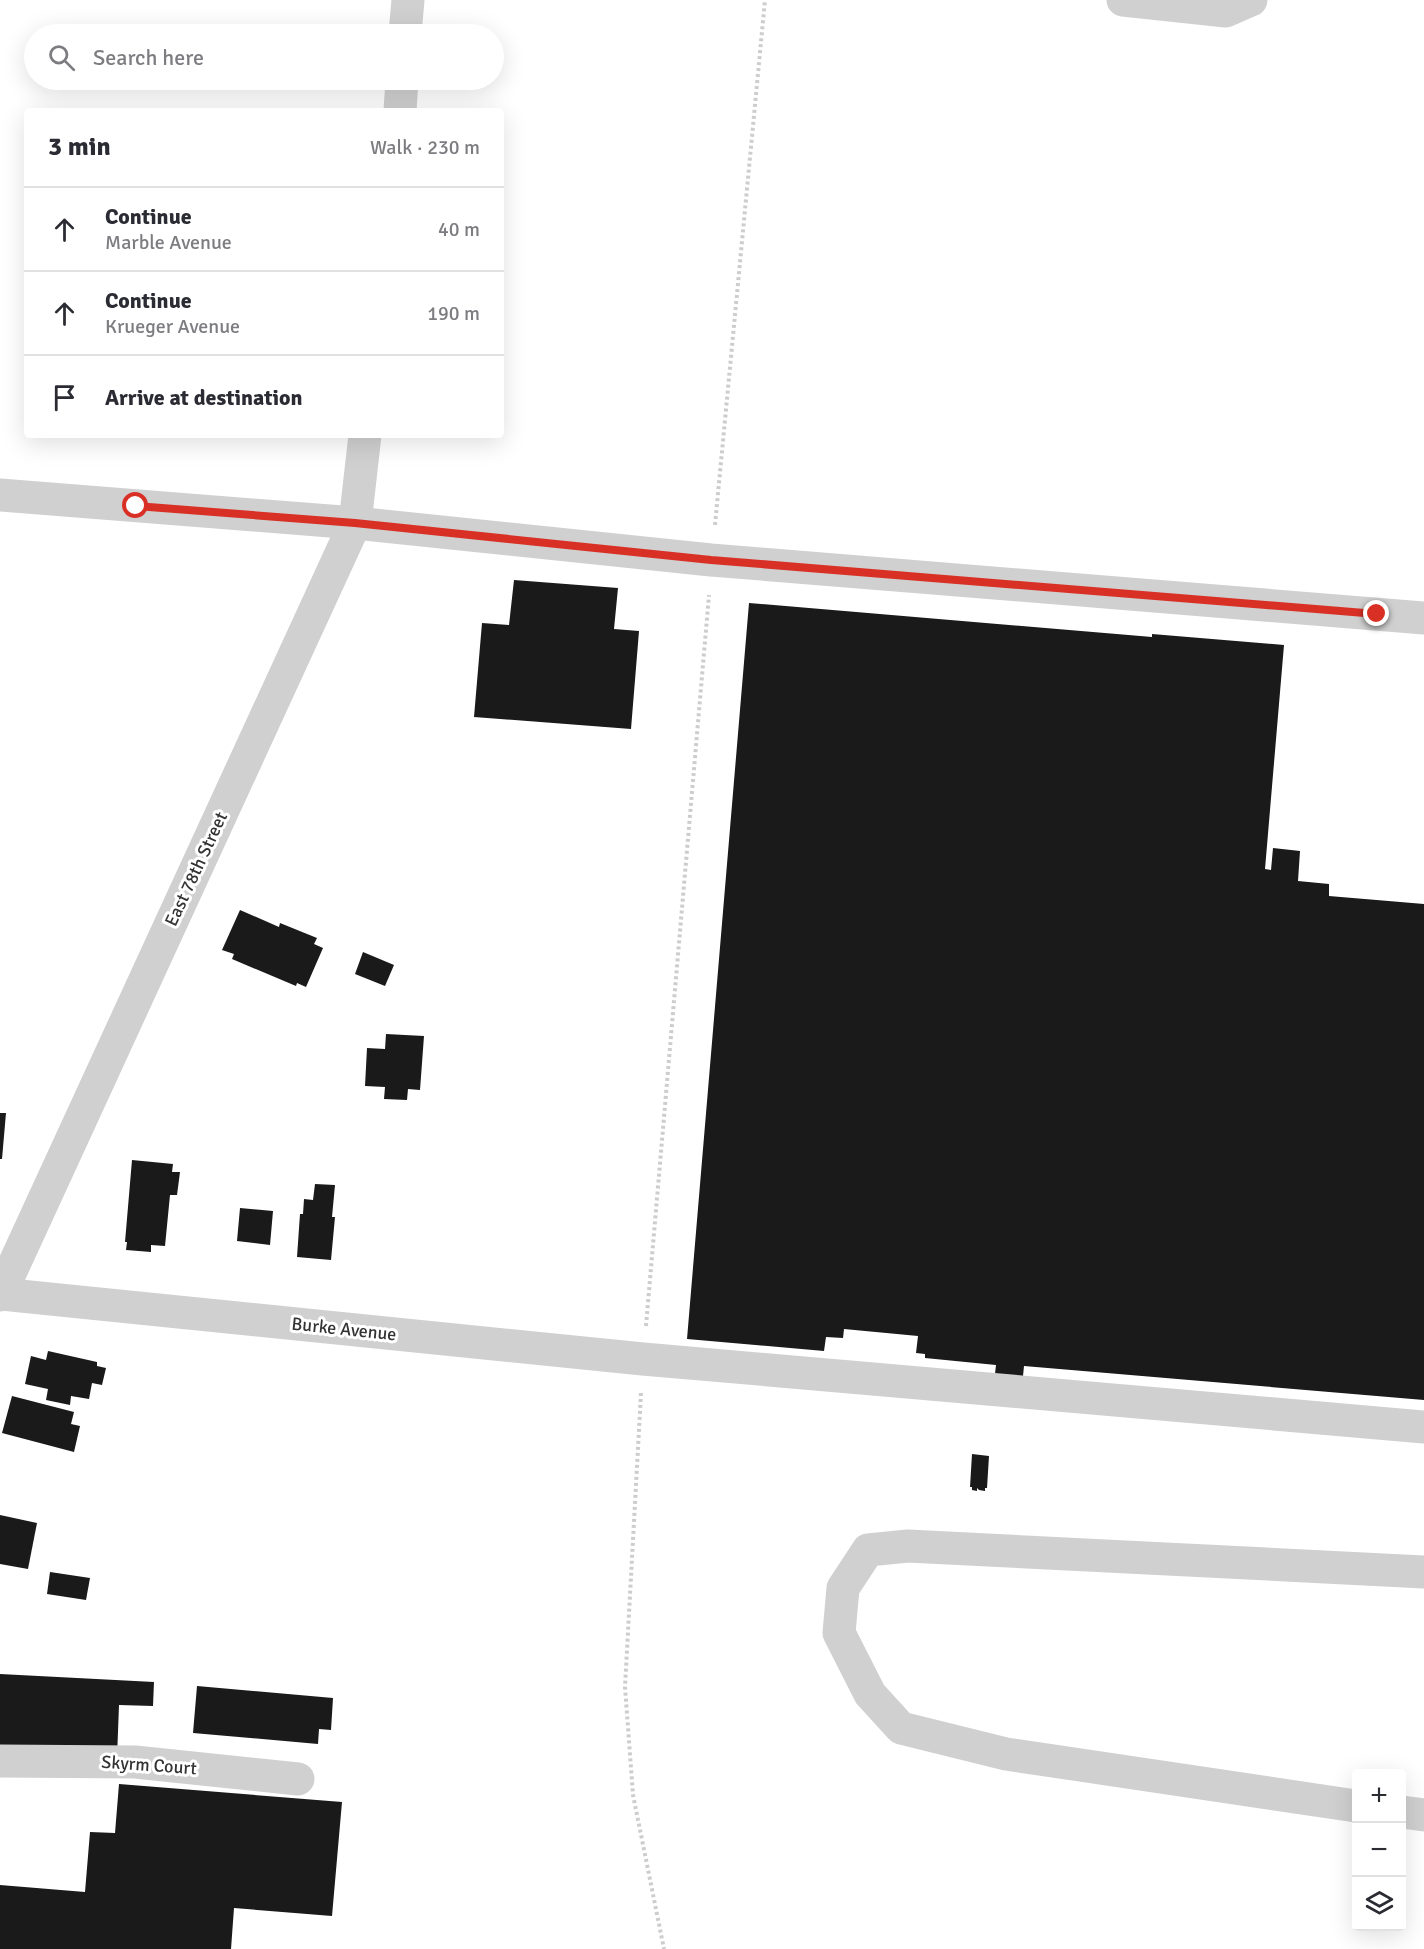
<!DOCTYPE html>
<html lang="en">
<head>
<meta charset="utf-8">
<style>
	:root { --surface:#fff; --page:#f2f2f3; --text:#2b2b33; --muted:#7c7c81; --line:#e1e1e2 }
	body { margin:0; font-family:Signika,sans-serif; background:var(--page); color:var(--text) }
	.controls { position:absolute; right:18px; bottom:18px; display:grid; overflow:hidden; border-radius:6px; box-shadow:0 6px 24px #0002 }
	.controls button { width:54px; height:54px; display:grid; place-items:center; padding:0; border:0; border-bottom:2px solid var(--line); background:var(--surface); color:var(--text); font:30px sans-serif }
	.stop { position:absolute; width:18px; height:18px; margin:-14px; border:4px solid #d93025; border-radius:50%; background:#fff }
	.stop.end { background:#d93025; border-color:#fff; box-shadow:0 2px 6px #0008 }
	.list { margin:0; padding:0; list-style:none }
	h2 { display:flex; justify-content:space-between; align-items:center; height:78px; margin:0; padding:0 24px; font-size:26px }
	h2 small { font-size:20px; font-weight:400; color:var(--muted) }
	.list li { display:grid; grid-template-columns:39px 1fr auto; gap:18px; align-items:center; box-sizing:border-box; height:84px; padding:0 24px; border-top:2px solid var(--line) }
	.list b { display:block; font-size:22px; white-space:nowrap }
	.list p { margin:0; font-size:20px; white-space:nowrap; color:var(--muted) }
	.list em { font-size:20px; font-style:normal; color:var(--muted) }
	.icon { flex:none; width:33px; height:33px; fill:none; stroke:currentColor; stroke-width:2; stroke-linecap:round; stroke-linejoin:round }
	.map { position:relative; flex:none; width:1424px; height:1949px; overflow:hidden }
	.search { position:absolute; background:var(--surface); box-shadow:0 6px 24px #0002; left:24px; top:24px; width:480px; height:66px; display:flex; align-items:center; gap:15px; box-sizing:border-box; padding:0 21px; border-radius:33px; color:var(--muted); font-size:22px }
	.panel { position:absolute; background:var(--surface); box-shadow:0 6px 24px #0002; left:24px; top:108px; width:480px; height:330px; border-radius:6px }
	.map>svg:first-child { display:block }
	.building { fill:#1a1a1a }
	.lines { fill:none; stroke-linecap:round; stroke-linejoin:round }
	.path { stroke:#cdcdcd; stroke-width:4; stroke-dasharray:3 3; stroke-linecap:butt }
	.minor { stroke:#d0d0d0; stroke-width:33 }
	.route { stroke:#d93025; stroke-width:8 }
	.labels { text-anchor:middle; dominant-baseline:central; stroke-width:6; stroke-linejoin:round; paint-order:stroke }
	.street-label { font-size:18px; fill:#333; stroke:#fff }
</style>
</head>
<body>
<div class="map">
<svg width="1424" height="1949" viewBox="0 0 1424 1949">
	<rect width="100%" height="100%" fill="#fff"/>
	<g class="building">
		<path d="M514,580L618,588L614,629L639,631L631,729L474,717L482,623L509,625Z"/>
		<path d="M749,603L1152,637V634L1284,645L1265,869L1271,870L1273,848L1300,851L1298,881L1329,884V896L1424,904V1400L1024,1366L1023,1376L995,1374L996,1365L925,1358V1354L916,1353L918,1336L844,1329L843,1338L826,1337L824,1351L687,1339Z"/>
		<path d="M240,910L279,927L280,923L317,938L314,944L323,948L306,987L297,983L296,986L232,959L234,954L222,950Z"/>
		<path d="M363,952L394,965L385,986L355,974Z"/>
		<path d="M386,1034L424,1036L420,1090L408,1089L407,1100L384,1099L385,1087L365,1086L367,1048L385,1049Z"/>
		<path d="M0,1113H6L2,1159H0Z"/>
		<path d="M132,1160L173,1164L172,1172H180L177,1195H170L165,1246L151,1245V1252L126,1250L127,1242H125Z"/>
		<path d="M315,1184L335,1185L332,1217H335L331,1260L297,1257L300,1214H303L304,1199L313,1200Z"/>
		<path d="M240,1208L273,1211L270,1245L237,1241Z"/>
		<path d="M48,1351L97,1362V1366L106,1368L102,1385L92,1383L89,1399L71,1396L70,1405L46,1400L48,1389L25,1384L31,1356L46,1360Z"/>
		<path d="M12,1396L74,1412L71,1424L80,1426L74,1452L2,1433Z"/>
		<path d="M972,1454L989,1456L987,1488H985V1491L979,1490L977,1488V1491L972,1490V1487H970Z"/>
		<path d="M0,1515L37,1523L28,1569L0,1564Z"/>
		<path d="M50,1572L90,1578L86,1600L47,1594Z"/>
		<path d="M0,1674L154,1682L153,1706L119,1705L117,1758L0,1751Z"/>
		<path d="M197,1686L333,1698L331,1730L319,1729L318,1744L193,1733Z"/>
		<path d="M119,1784L342,1802L332,1916L234,1908L231,1949H0V1885L85,1892L90,1832L115,1833Z"/>
	</g>
	<g class="lines">
		<g class="path">
			<path d="M715,525L765,0"/>
			<path d="M646,1326L709,595"/>
			<path d="M641,1393L625,1687L633,1795L664,1949"/>
		</g>
		<g class="minor">
			<path d="M1123,0L1226,11L1251,0"/>
			<path d="M405,34L408,0"/>
			<path d="M400,111L402,80"/>
			<path d="M0,495L355,523L711,560L1424,618"/>
			<path d="M0,1294L643,1359L1424,1427"/>
			<path d="M0,1295L355,523L365,435"/>
			<path d="M0,1761L135,1762L298,1779"/>
			<path d="M1356,1806L1006,1754L901,1728L870,1694L839,1633L843,1588L868,1550L908,1546L1424,1572"/>
			<path d="M1402,1812L1424,1815"/>
		</g>
	</g>
	<g class="lines">
		<path class="route" d="M136,506L355,523L711,560L1377,614"/>
	</g>
	<g class="labels">
		<g class="street-label">
			<text transform="translate(196 869) rotate(-65)">East 78th Street</text>
			<text transform="translate(344 1329) rotate(6)">Burke Avenue</text>
			<text transform="translate(149 1765) rotate(4)">Skyrm Court</text>
		</g>
	</g>
</svg>
<div class="controls">
<button>+</button>
<button>−</button>
<button><svg class="icon" aria-label="layers" viewBox="0 0 24 24"><path d="M12 4l9 5-9 5-9-5zM3 14l9 5 9-5"/></svg></button>
</div>
<div class="stop" style="left:136px;top:506px"></div>
<div class="stop end" style="left:1377px;top:614px"></div>
<div class="search"><svg class="icon" aria-label="search" viewBox="0 0 24 24"><circle cx="10" cy="10" r="6"/><path d="M15 15l6 6"/></svg>Search here</div>
<section class="panel">
<h2>3 min<small>Walk · 230 m</small></h2>
<ul class="list">
<li><svg class="icon" aria-label="ahead" viewBox="0 0 24 24"><path d="M12 20V5M6 11l6-6 6 6"/></svg><div><b>Continue</b><p>Marble Avenue</p></div><em>40 m</em></li>
<li><svg class="icon" aria-label="ahead" viewBox="0 0 24 24"><path d="M12 20V5M6 11l6-6 6 6"/></svg><div><b>Continue</b><p>Krueger Avenue</p></div><em>190 m</em></li>
<li><svg class="icon" aria-label="arrive" viewBox="0 0 24 24"><path d="M6 21V4h12l-3 4 3 4H6"/></svg><div><b>Arrive at destination</b></div></li>
</ul>
</section>
</div>
</body>
</html>
